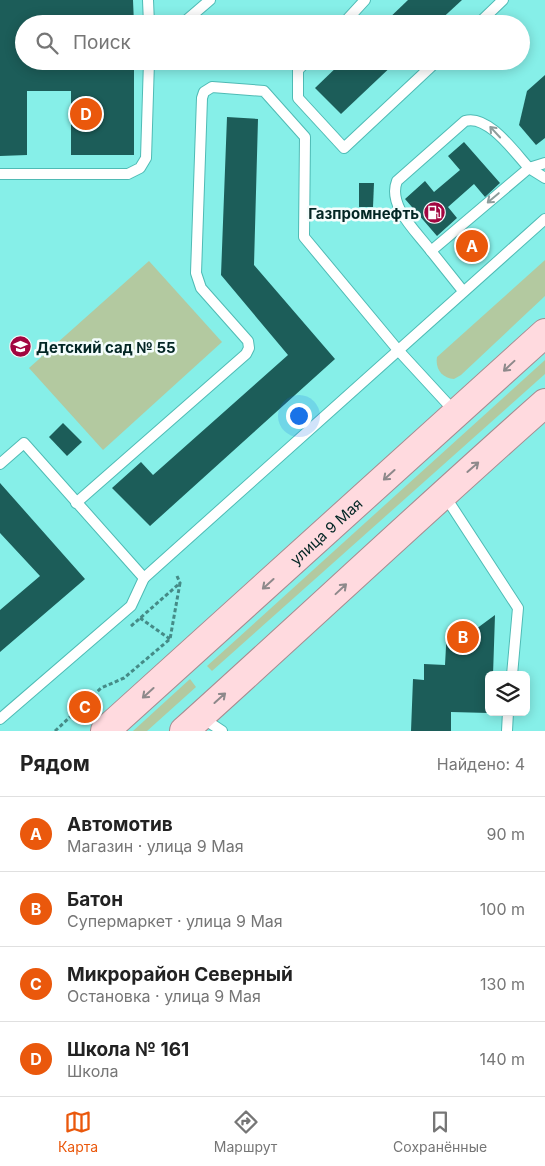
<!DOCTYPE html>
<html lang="ru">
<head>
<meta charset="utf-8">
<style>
	:root { --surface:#fff; --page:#f6f6f6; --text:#222; --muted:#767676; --line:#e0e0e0; --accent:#ea580c }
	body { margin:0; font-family:Inter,sans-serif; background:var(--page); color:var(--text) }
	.controls { position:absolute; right:15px; bottom:15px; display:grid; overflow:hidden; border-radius:8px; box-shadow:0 2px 12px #0003 }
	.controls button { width:45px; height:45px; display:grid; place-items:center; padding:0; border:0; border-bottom:1px solid var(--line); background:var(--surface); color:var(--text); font:25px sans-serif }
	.you { position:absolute; left:298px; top:415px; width:18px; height:18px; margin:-12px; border:4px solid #fff; border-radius:50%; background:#1a73e8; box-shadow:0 0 0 8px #1a73e833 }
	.badge { display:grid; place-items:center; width:32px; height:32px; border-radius:50%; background:var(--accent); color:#fff; font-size:16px; font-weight:700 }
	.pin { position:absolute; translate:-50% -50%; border:2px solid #fff; box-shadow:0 1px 5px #0006 }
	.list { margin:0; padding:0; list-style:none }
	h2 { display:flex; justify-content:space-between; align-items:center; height:65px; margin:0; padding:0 20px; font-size:21px }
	h2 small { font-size:16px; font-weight:400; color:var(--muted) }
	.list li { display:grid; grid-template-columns:32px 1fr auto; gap:15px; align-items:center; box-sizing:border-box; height:75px; padding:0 20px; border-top:1px solid var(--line) }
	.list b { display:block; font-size:19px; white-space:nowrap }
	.list p { margin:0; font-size:16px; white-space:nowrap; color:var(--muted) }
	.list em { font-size:16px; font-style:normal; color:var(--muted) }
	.icon { flex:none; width:28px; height:28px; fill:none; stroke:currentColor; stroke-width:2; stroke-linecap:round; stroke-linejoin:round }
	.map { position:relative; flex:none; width:545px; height:731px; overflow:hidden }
	.search { position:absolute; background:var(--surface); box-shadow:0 2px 12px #0003; left:15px; right:15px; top:15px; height:55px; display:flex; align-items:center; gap:12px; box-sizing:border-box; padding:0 18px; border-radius:28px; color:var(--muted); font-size:19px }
	.sheet { height:365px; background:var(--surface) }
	nav { display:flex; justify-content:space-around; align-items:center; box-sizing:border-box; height:70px; border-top:1px solid var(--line); background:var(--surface); font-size:14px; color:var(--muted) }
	nav a { display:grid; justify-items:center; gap:2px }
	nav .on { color:var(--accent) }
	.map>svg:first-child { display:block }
	.green { fill:#b3c9a0 }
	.building { fill:#1c5d59 }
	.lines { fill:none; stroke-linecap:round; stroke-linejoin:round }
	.lane-casing { stroke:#4fbbb5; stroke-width:12 }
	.primary-casing { stroke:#a78b8f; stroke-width:30 }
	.path { stroke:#458b87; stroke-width:3; stroke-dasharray:4 2.5; stroke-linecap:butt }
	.lane { stroke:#fff; stroke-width:10 }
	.primary { stroke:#ffdadf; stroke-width:28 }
	.oneway { stroke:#8e9d9c }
	.oneway2 { stroke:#8e898b }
	.labels { text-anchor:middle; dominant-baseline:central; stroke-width:5; stroke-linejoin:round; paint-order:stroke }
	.poi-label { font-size:15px; font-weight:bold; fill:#032624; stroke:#f4fdfc; text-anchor:end }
	.street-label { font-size:15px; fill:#032624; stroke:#f4fdfc }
</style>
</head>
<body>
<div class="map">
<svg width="545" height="731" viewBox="0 0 545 731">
	<rect width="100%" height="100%" fill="#86efe8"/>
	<g class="green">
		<path d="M545,260V296L461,375L454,379C442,378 435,369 437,357Z"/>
		<path d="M149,261L222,342L103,450L29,368Z"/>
		<path d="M545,360V374L212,671L207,666Z"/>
		<path d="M190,679L196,687L147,731H133Z"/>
	</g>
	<g class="building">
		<path d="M0,0H133L134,24H24V61H134V155H71V91H27V155L0,156Z"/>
		<path d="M408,0H462L436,24H383Z"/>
		<path d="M343,61H397L341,114L315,88Z"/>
		<path d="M545,75V138L536,145L519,125L527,91Z"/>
		<path d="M227,117L258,119L254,265L335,359L150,526L112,488L141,462L153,475L288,355L221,275Z"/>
		<path d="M464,142L500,183L485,197L474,184L448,207L457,218L437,236L405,199L425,181L434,192L460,170L448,156Z"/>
		<path d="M359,183H374L373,207H359Z"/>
		<path d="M63,423L82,442L67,456L49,437Z"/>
		<path d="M0,483L85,579L0,652V610L40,576L0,533Z"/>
		<path d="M495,615L493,675H489V713L451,712V731H411L413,679L424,680V664L445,665L447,628L476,629Z"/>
	</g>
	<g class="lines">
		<defs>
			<g id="lane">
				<path d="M148,0L149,24"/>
				<path d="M182,24L210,0"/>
				<path d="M343,24L365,0"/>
				<path d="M478,24L503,0"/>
				<path d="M307,61L298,70V98L344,148L437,61"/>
				<path d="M0,174H128L140,168L146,158L149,61"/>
				<path d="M431,251C417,232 387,206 397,181L465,121C488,114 515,153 529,168L545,163"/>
				<path d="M463,291L431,251L529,168L545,178"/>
				<path d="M0,464L24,443L144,578"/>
				<path d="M445,496L518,608L512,675"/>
				<path d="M76,503L246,354L249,348L248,341L201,288L196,273L202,98L204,92L212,87L264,91L305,137L304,237L398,350L456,413"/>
				<path d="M201,717L222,731"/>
				<path d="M0,719L131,606L144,578L545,219"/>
				<path d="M507,731L508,712"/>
			</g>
			<g id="primary">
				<path id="s1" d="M105,731L545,333"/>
				<path d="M184,731C305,622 423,511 545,403"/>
			</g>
		</defs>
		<use href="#lane" class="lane-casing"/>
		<use href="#primary" class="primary-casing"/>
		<g class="path">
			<path d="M177,576L180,583"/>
			<path d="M140,618L170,639"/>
			<path d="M55,731L101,688L124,678L170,639L180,583L130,627"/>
		</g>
		<use href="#lane" class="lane"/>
		<use href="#primary" class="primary"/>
	</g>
	<defs><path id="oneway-shaft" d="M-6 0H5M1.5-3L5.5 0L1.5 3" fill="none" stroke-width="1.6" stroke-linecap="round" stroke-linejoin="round" transform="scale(1.25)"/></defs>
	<g class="oneway">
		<use href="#oneway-shaft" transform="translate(495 132) rotate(-133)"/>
		<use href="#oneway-shaft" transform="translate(493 198) rotate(140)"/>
	</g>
	<g class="oneway2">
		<use href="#oneway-shaft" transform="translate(509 366) rotate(137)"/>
		<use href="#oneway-shaft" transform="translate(473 467) rotate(-41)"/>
		<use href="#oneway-shaft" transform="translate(389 475) rotate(138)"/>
		<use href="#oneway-shaft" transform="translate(268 584) rotate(138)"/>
		<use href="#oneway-shaft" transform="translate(341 589) rotate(-43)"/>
		<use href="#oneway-shaft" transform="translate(148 693) rotate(138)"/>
		<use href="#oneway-shaft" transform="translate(220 698) rotate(-42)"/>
	</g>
	<defs>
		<symbol id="fuel-disc" viewBox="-11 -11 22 22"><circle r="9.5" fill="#a20640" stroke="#f4fdfc"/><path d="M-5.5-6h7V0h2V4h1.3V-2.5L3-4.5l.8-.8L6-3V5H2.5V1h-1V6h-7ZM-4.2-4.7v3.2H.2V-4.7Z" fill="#fff"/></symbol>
		<symbol id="school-disc" viewBox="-11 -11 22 22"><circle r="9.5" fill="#a20640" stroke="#f4fdfc"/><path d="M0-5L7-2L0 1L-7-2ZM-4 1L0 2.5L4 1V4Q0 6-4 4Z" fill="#fff"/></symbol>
	</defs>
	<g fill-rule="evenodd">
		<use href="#fuel-disc" x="422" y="200" width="25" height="25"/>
		<use href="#school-disc" x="8" y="334" width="25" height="25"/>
	</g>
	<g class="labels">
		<g class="poi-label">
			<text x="419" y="213">Газпромнефть</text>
			<text x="36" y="347" text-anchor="start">Детский сад № 55</text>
		</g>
		<g class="street-label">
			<text stroke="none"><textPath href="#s1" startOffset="298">улица 9 Мая</textPath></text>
		</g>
	</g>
</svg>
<div class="controls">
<button><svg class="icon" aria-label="layers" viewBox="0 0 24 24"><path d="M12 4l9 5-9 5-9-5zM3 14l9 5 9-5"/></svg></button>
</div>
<div class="you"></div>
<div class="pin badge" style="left:472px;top:246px">A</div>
<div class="pin badge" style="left:463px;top:637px">B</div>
<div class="pin badge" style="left:85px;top:707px">C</div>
<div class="pin badge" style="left:86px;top:114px">D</div>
<div class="search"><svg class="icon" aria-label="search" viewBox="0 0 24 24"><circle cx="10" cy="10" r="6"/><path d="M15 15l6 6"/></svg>Поиск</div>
</div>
<section class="sheet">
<h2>Рядом<small>Найдено: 4</small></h2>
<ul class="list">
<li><span class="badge">A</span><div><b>Автомотив</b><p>Магазин · улица 9 Мая</p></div><em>90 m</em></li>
<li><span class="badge">B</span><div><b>Батон</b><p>Супермаркет · улица 9 Мая</p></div><em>100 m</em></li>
<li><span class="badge">C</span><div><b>Микрорайон Северный</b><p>Остановка · улица 9 Мая</p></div><em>130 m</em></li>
<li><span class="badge">D</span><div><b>Школа № 161</b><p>Школа</p></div><em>140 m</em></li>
</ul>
</section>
<nav>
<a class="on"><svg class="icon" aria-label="map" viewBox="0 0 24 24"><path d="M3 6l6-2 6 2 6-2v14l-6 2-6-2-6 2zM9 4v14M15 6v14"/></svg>Карта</a>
<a><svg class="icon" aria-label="directions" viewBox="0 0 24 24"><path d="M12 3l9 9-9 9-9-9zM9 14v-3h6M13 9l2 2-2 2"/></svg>Маршрут</a>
<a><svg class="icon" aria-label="saved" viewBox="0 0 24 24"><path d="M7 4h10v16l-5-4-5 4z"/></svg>Сохранённые</a>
</nav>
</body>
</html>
